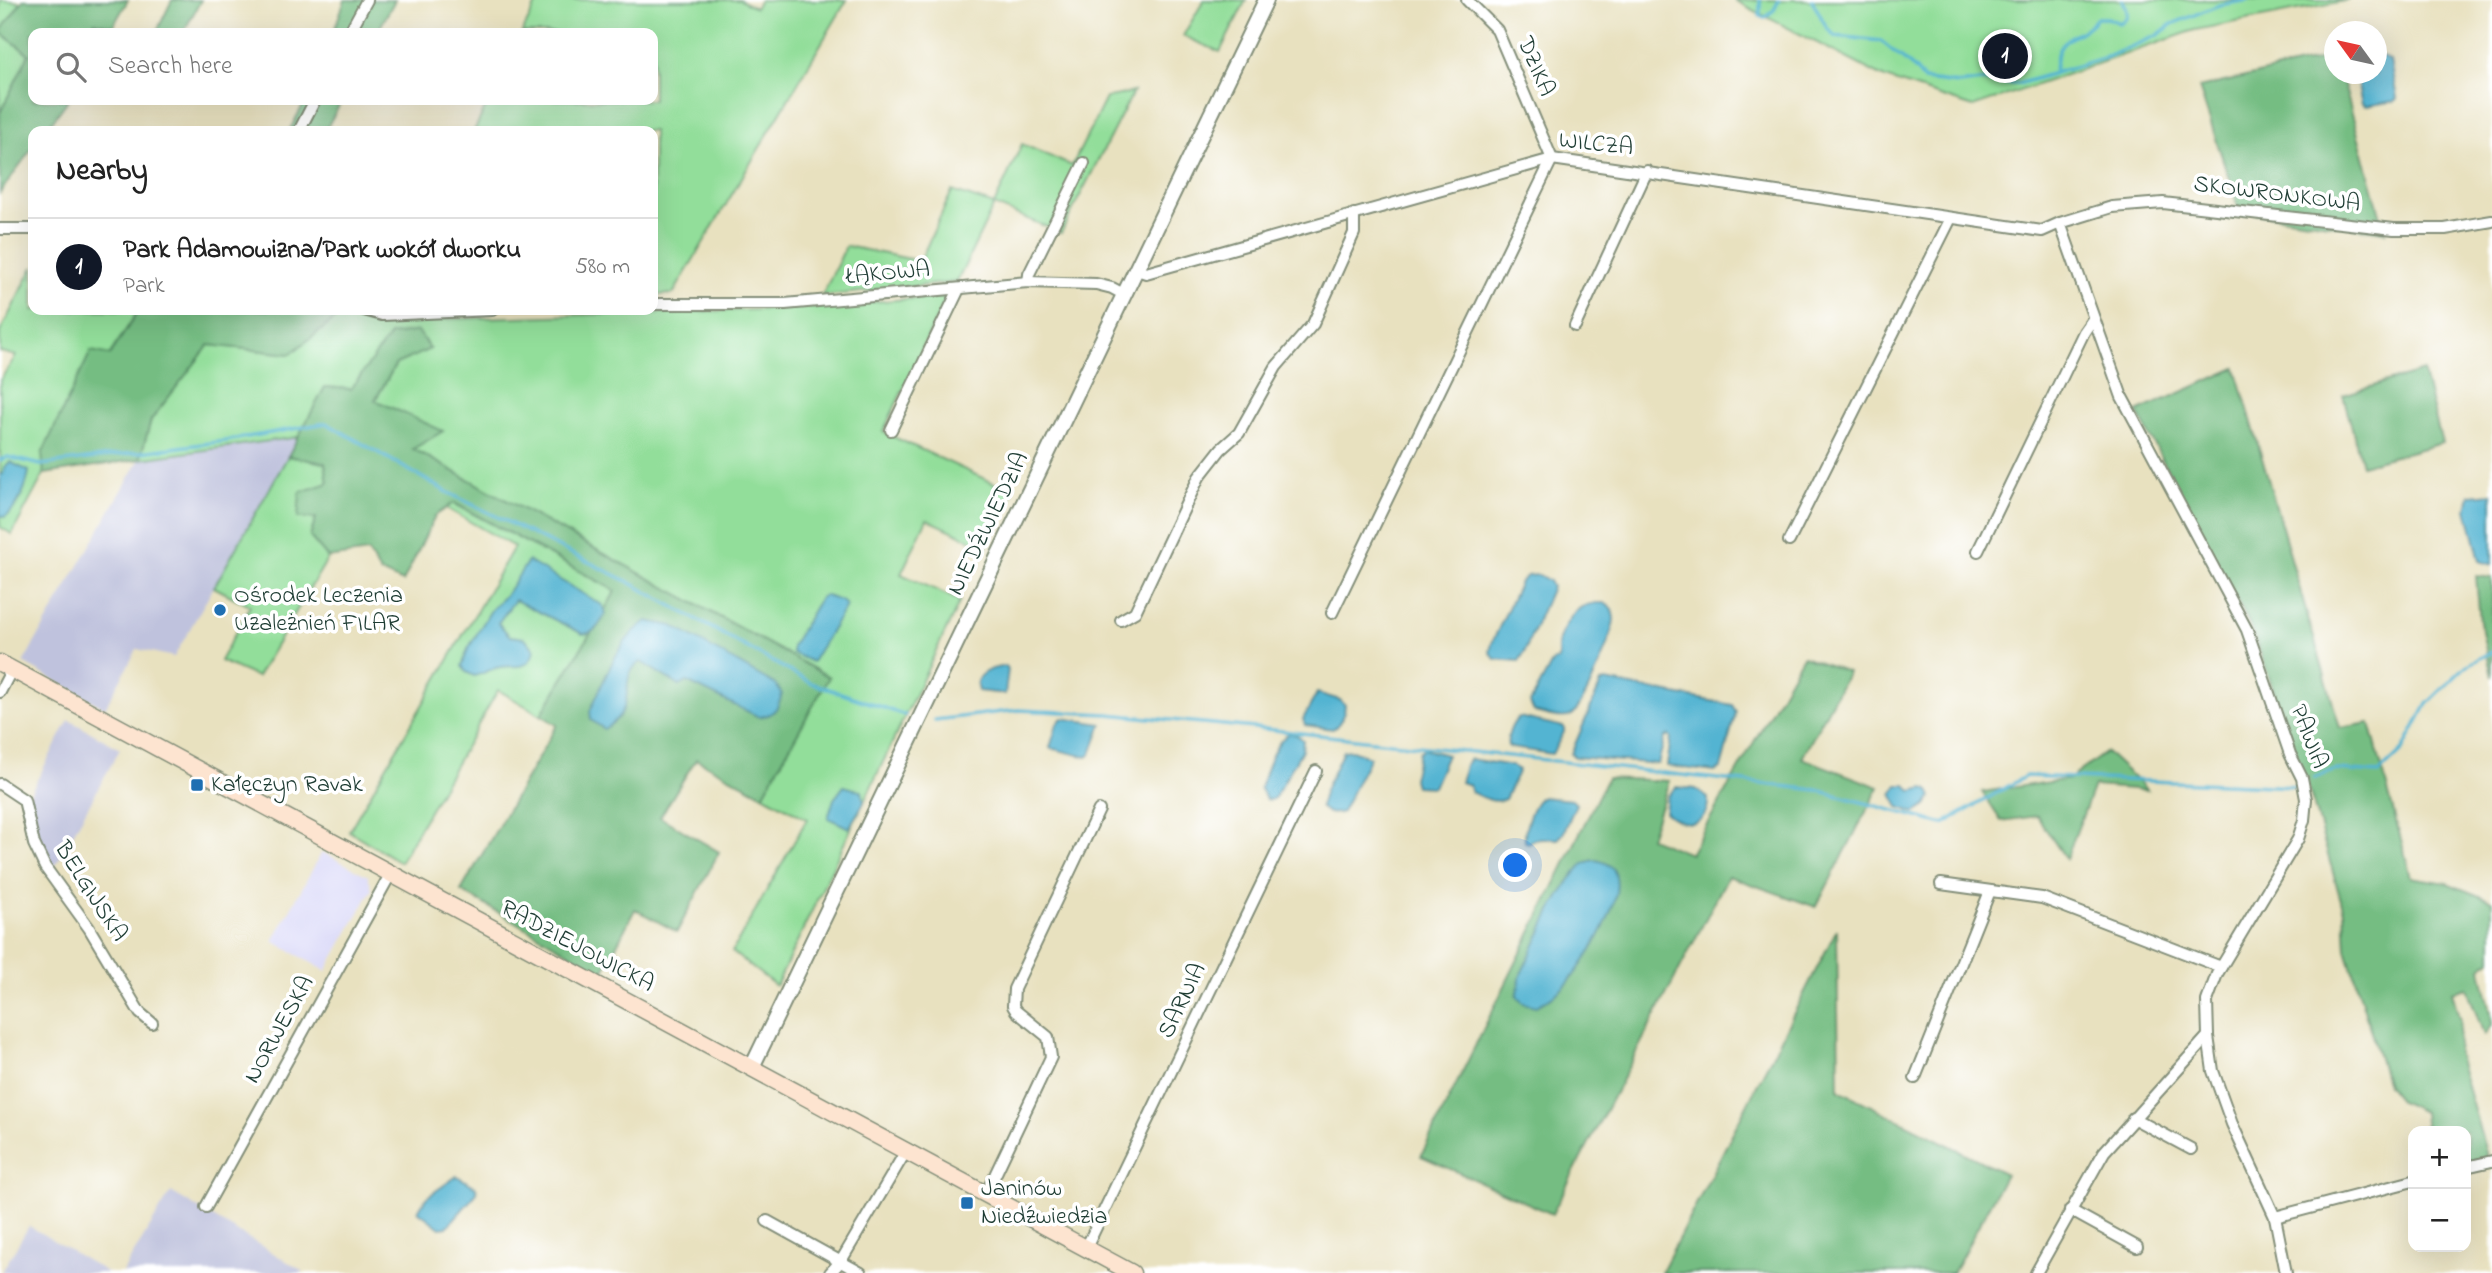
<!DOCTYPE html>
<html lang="en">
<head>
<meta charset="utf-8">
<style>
	:root { --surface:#fff; --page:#f2f2f2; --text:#222; --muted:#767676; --line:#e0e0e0; --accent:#111827 }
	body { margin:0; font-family:"Indie Flower",sans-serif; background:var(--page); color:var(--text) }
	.controls { position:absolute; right:21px; bottom:21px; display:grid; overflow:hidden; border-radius:14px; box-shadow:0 7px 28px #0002 }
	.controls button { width:63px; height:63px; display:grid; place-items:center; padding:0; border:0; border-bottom:2px solid var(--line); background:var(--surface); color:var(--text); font:35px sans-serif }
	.compass { position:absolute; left:2324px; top:21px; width:63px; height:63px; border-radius:50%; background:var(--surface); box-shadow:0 7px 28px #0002; rotate:303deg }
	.you { position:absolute; left:1516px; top:866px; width:24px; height:24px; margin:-18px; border:5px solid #fff; border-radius:50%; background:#1a73e8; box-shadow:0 0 0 10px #1a73e833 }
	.badge { display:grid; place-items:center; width:46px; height:46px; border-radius:50%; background:var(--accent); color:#fff; font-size:23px; font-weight:700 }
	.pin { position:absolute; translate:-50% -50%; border:4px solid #fff; box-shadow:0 2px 7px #0006 }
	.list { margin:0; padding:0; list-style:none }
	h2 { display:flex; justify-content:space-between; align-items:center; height:91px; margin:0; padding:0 28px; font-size:30px }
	h2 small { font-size:23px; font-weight:400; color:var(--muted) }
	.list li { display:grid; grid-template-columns:46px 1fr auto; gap:21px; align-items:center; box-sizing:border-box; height:98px; padding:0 28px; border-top:2px solid var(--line) }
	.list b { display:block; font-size:26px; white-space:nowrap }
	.list p { margin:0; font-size:23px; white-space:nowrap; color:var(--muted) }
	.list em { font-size:23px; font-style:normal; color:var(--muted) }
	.icon { flex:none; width:38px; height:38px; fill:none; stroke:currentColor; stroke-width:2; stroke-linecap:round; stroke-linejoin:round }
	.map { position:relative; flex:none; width:2492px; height:1273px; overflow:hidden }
	.search { position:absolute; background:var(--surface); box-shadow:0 7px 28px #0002; left:28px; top:28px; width:630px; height:77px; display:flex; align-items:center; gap:18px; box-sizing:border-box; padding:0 24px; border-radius:14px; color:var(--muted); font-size:26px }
	.panel { position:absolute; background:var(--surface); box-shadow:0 7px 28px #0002; left:28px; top:126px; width:630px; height:189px; border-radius:14px }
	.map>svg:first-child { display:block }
	.built { fill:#d8d7f8 }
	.industrial { fill:#bfc2dd }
	.green { fill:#92de9a; stroke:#588e67; stroke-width:2 }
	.forest { fill:#75bd82; stroke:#4a7d5b; stroke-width:2 }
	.water { fill:#53b4d2; stroke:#397883; stroke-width:2 }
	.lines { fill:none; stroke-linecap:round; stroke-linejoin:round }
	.stream { stroke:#53b4d2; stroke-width:3.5 }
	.minor-casing { stroke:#848f7a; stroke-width:14 }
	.tertiary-casing { stroke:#848f7a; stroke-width:18 }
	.secondary-casing { stroke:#848f7a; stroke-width:19 }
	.minor { stroke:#fff; stroke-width:10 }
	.tertiary { stroke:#fff; stroke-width:14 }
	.secondary { stroke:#fde4d0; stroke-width:16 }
	.poi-dot { fill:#1f6fb2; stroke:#fff; stroke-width:2.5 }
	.labels { text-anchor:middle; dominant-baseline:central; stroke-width:7; stroke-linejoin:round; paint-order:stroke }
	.street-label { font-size:24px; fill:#1f3d34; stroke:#fff }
	.poi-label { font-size:24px; fill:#1f3d34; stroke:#fff; text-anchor:start }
</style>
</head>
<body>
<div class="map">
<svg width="2492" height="1273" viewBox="0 0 2492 1273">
	<rect width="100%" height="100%" fill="#fff"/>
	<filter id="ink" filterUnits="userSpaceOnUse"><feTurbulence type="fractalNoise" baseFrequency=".0143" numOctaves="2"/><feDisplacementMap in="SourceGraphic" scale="14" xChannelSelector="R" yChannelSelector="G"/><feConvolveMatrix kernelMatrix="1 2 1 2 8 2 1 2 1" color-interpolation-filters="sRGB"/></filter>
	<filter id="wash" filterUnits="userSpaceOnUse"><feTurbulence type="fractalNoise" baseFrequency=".00686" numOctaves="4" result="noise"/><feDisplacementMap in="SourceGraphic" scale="28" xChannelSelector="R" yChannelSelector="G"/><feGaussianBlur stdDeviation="1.57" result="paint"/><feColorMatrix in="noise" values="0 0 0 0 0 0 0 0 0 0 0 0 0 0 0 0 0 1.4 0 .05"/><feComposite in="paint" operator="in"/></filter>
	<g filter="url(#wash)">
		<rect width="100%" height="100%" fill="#e8e1bf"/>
		<path class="built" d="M322,852L368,876L372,889L326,971L273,941Z"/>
		<g class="industrial">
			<path d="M299,437L174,657L137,649L105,708L23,663L140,459Z"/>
			<path d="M69,720L120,749L53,870L39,843L28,797Z"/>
			<path d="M171,1192L303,1271L302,1273H122Z"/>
			<path d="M29,1226L108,1273H1Z"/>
		</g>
		<g class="green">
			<path d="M0,0L21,2L0,33L29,54L0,113Z"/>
			<path d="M538,0H740L755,8L760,0H847L673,294L653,295V131H474L489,100H653V33H522Z"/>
			<path d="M1204,0H1246L1220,52L1183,36Z"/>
			<path d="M1734,0H2349L2195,30L1973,107L1885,78Z"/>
			<path d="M1133,92L1061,233L994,205L957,282L822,296L846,246L920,261L952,191L994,205L1022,144L1072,166L1106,98Z"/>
			<path d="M33,267V310H139L43,454L44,474L12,534L0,527V380L16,356L0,352V332Z"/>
			<path d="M947,296L883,432L1013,492L986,547L927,519L901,574L960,601L776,986L732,952L807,819L763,795L829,677L413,449L442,431L375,401L396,364L430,349L390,336L351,389L325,387L299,437L140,459L151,420L209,345L290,354L342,314L360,320H412L782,309Z"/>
			<path d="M288,456L325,463L328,483L299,518H316L310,537L328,558L257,677L220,661L250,606L214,587Z"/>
			<path d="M453,503L616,591L541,715L498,690L400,862L349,831L514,547L446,508Z"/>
		</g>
		<g class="forest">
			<path d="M23,0H128L113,26L94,22L93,33H33V100H68L45,131H33V147L0,193V113L29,54L0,32Z"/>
			<path d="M172,0H201L183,33H156Z"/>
			<path d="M345,0H395L377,33H333Z"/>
			<path d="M2334,56V74H2341L2385,232L2240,211L2199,88Z"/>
			<path d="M306,100H342L325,131H289Z"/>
			<path d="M139,310H334L342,314L290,354L209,345L151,420L140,459L44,474L42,454L91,351L110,355Z"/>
			<path d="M418,331L430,349L396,364L375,400L443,431L413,449L829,677L763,795L696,759L660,817L719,852L677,932L635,909L603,972L461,891L557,725L541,715L616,591L454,503L435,516L403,582L380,572L368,552L328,558L310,537L316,518H298L300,492L328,483L325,463L288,456L325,387L351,389L390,335Z"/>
			<path d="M2236,368L2340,728L2370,723L2411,877L2447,883L2492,901V959L2481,967C2483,987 2492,1007 2492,1025L2484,1035L2467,988L2452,992L2460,1020L2457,1052L2488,1159L2466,1163V1131H2425L2423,1112L2400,1101L2387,1085L2346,949L2344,911L2311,796L2251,627L2137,412Z"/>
			<path d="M2423,371L2442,443L2362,465L2343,395Z"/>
			<path d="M2476,576L2492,578V677L2480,622Z"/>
			<path d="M1803,656L1848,672L1802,758L1879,787L1816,907L1728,876L1552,1214L1421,1156L1607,778L1669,781L1650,838L1690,854Z"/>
			<path d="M2106,752L2147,790L2094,786L2066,859L2037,816L2001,821L1982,792L2070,779Z"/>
			<path d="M1837,929L1839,1090L2006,1174L1953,1273H1661Z"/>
		</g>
		<g class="water">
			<path d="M2380,55L2390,61L2397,98L2395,101L2366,106L2362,104L2355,74H2376L2377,57Z"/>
			<path d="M10,462L29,471C27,486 18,508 5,517L0,516V474H3L4,467Z"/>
			<path d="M2492,493V565L2480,561L2467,509L2470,495Z"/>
			<path d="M528,561L602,605L606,613C600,624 596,633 583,634L515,600L498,623L510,636L525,638L535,650C526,675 516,662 496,668C489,670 482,674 474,676L466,672L462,666L468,649L491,610L508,592Z"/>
			<path d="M1539,575L1549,581L1552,587L1524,653L1519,661L1495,659L1490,652L1492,643L1520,582L1527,576Z"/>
			<path d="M825,595L843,602L846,606L812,662L792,653V646L820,598Z"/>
			<path d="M1596,603H1604L1612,608C1612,610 1614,617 1614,619C1613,634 1584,707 1572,715C1564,721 1543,714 1534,712L1530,703L1553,661L1558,660C1559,657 1558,653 1558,649C1557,637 1570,615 1580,608C1584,605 1591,604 1596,603Z"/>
			<path d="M647,621L673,626L776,685L782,694C778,708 775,715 759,717L687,682L680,686L641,662C614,677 643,706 604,729L591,720L590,711C606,678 616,641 647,621Z"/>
			<path d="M1006,666L1008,669L1005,694L978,691C972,673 992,668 1006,666Z"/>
			<path d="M1605,681L1732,705L1736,712L1721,768L1715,772L1667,766L1671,737L1669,735L1665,737L1658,764L1575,757L1571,754L1601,683Z"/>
			<path d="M1317,693L1340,700L1345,705C1345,714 1340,724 1333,729L1305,725L1303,719Z"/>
			<path d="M1519,717L1564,727V732L1552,754L1512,748L1508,746C1506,737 1512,723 1519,717Z"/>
			<path d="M1062,718L1102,724L1091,754L1087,757L1050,748L1057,724Z"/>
			<path d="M1289,733L1297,735L1303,740L1302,750L1275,797L1271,800L1266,799L1260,788C1267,769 1272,745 1289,733Z"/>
			<path d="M1423,749L1447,755L1433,787L1415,786L1413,779L1419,752Z"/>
			<path d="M1352,750L1370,757L1342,812C1332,815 1328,814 1320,807L1325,790L1343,751Z"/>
			<path d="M1470,759L1512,766L1519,770L1505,799C1494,804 1481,797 1471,792L1469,785L1461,782L1465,765Z"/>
			<path d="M1898,785H1906L1912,791L1924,788L1929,790L1932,797L1926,806L1915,813L1899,807L1892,794Z"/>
			<path d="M844,786L862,791L864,802L849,828L828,818L834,799Z"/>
			<path d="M1676,787L1695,789L1708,798C1709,827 1683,829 1665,812L1667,797Z"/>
			<path d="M1541,797L1572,800L1576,804L1563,834L1558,839C1548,839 1536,835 1529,843L1525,842C1524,829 1531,805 1541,797Z"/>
			<path d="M1594,860C1652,865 1583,968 1564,987C1556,995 1547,1000 1537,1006L1523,1003L1517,996L1521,974L1551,911L1570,879L1584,863Z"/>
			<path d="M457,1176L476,1187L477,1193L447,1227L440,1228L418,1211L426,1198Z"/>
		</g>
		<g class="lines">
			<g class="stream">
				<path d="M1760,0V16L1764,18L1774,10L1779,0"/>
				<path d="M1812,0L1827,28L1835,36L1881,41L1915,69L1924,80L1959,84L1981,81L2018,84L2107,57L2158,35L2172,24L2219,5L2249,0"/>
				<path d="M2054,72C2057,30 2077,43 2097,18H2108L2119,23C2130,18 2129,9 2122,0"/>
				<path d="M0,460L8,457L41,465L225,441L326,423L449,493L627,581L811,683L905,715"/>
				<path d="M935,720L1018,710L1108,714L1265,729L1817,790L1943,824L2026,776L2298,787"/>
				<path d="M2314,778L2336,770L2379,773L2403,750L2427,704L2467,665L2492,652"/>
			</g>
		</g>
	</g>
	<g filter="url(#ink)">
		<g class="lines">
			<defs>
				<g id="minor">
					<path d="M349,33L367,0"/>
					<path d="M299,131L315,100"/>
					<path d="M2060,223L2122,397L2247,630L2290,754L2302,778L2306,799L2304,820L2298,839L2217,974L2207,1001L2208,1036L2213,1071L2232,1124L2275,1217L2286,1273"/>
					<path d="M0,229H33"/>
					<path d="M1137,270L1146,273L1552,159L2042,231L2060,223L2112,207L2163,203L2394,229H2445L2492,221"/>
					<path d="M1028,282L1029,274L1084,163"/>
					<path d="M653,304H785L1028,282L1096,284L1112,288L1125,295"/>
					<path d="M364,310L382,315L492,310"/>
					<path d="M1575,326L1647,171"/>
					<path d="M891,430L959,289"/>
					<path d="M1789,541L1951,218"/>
					<path d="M1978,551L2084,332L2093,319"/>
					<path d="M1332,613L1552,159L1497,30L1467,0"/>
					<path d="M1121,620L1135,612L1199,477L1221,449L1239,433L1276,367L1313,324L1354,233V214"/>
					<path d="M0,692L12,669"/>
					<path d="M0,784L24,800L34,844L45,867L89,928L140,1013L152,1023"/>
					<path d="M1941,884L2042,898L2221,967"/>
					<path d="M1915,1078L1990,891"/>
					<path d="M2133,1118L2191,1149"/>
					<path d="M2466,1167L2492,1161"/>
					<path d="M986,1194L1051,1057L1048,1037L1016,1011L1013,1006L1014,989L1099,810"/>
					<path d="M206,1207L391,873"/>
					<path d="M2070,1210L2137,1247"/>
					<path d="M2275,1217L2413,1181"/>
					<path d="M767,1221L861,1273"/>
					<path d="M1086,1248L1316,771"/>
					<path d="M830,1273L841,1261L906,1151"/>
					<path d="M2036,1273L2104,1152L2208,1036"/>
				</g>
				<path id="tertiary" d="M752,1067L1266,0"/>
				<path id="secondary" d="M0,663L1132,1273"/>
			</defs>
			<use href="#minor" class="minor-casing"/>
			<use href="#tertiary" class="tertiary-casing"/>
			<use href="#secondary" class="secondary-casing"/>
			<use href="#minor" class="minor"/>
			<use href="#tertiary" class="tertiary"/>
			<use href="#secondary" class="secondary"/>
		</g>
	</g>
	<g class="poi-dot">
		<circle cx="220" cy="610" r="7"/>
		<rect x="190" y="778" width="14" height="14" rx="3.5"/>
		<rect x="960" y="1196" width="14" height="14" rx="3.5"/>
	</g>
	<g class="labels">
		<g class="street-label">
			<text transform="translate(1535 67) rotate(67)">DZIKA</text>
			<text transform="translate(1596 145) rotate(6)">WILCZA</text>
			<text transform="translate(2277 195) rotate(7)">SKOWRONKOWA</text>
			<text transform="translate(888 274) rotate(-5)">ŁĄKOWA</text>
			<text transform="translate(989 524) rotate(-64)">NIEDŹWIEDZIA</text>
			<text transform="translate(2308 737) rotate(69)">PAWIA</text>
			<text transform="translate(90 892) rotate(57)">BELGIJSKA</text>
			<text transform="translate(577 947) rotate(28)">RADZIEJOWICKA</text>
			<text transform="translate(1183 1001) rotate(-64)">SARNIA</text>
			<text transform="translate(280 1030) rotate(-61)">NORWESKA</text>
		</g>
		<g class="poi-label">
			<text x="234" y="596">Ośrodek Leczenia<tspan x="234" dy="28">Uzależnień FILAR</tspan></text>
			<text x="211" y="785">Kałęczyn Ravak</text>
			<text x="981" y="1189">Janinów<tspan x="981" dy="28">Niedźwiedzia</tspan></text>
		</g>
	</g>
</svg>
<div class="controls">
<button>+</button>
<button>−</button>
</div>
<svg class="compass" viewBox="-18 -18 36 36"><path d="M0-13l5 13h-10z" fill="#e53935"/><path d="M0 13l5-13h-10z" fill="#767676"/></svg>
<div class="you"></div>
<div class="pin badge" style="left:2005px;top:56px">1</div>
<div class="search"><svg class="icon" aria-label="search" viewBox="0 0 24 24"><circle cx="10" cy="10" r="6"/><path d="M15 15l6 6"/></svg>Search here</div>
<section class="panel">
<h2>Nearby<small></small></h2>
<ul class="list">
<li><span class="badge">1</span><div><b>Park Adamowizna/Park wokół dworku</b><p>Park</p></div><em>580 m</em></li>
</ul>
</section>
</div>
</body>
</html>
